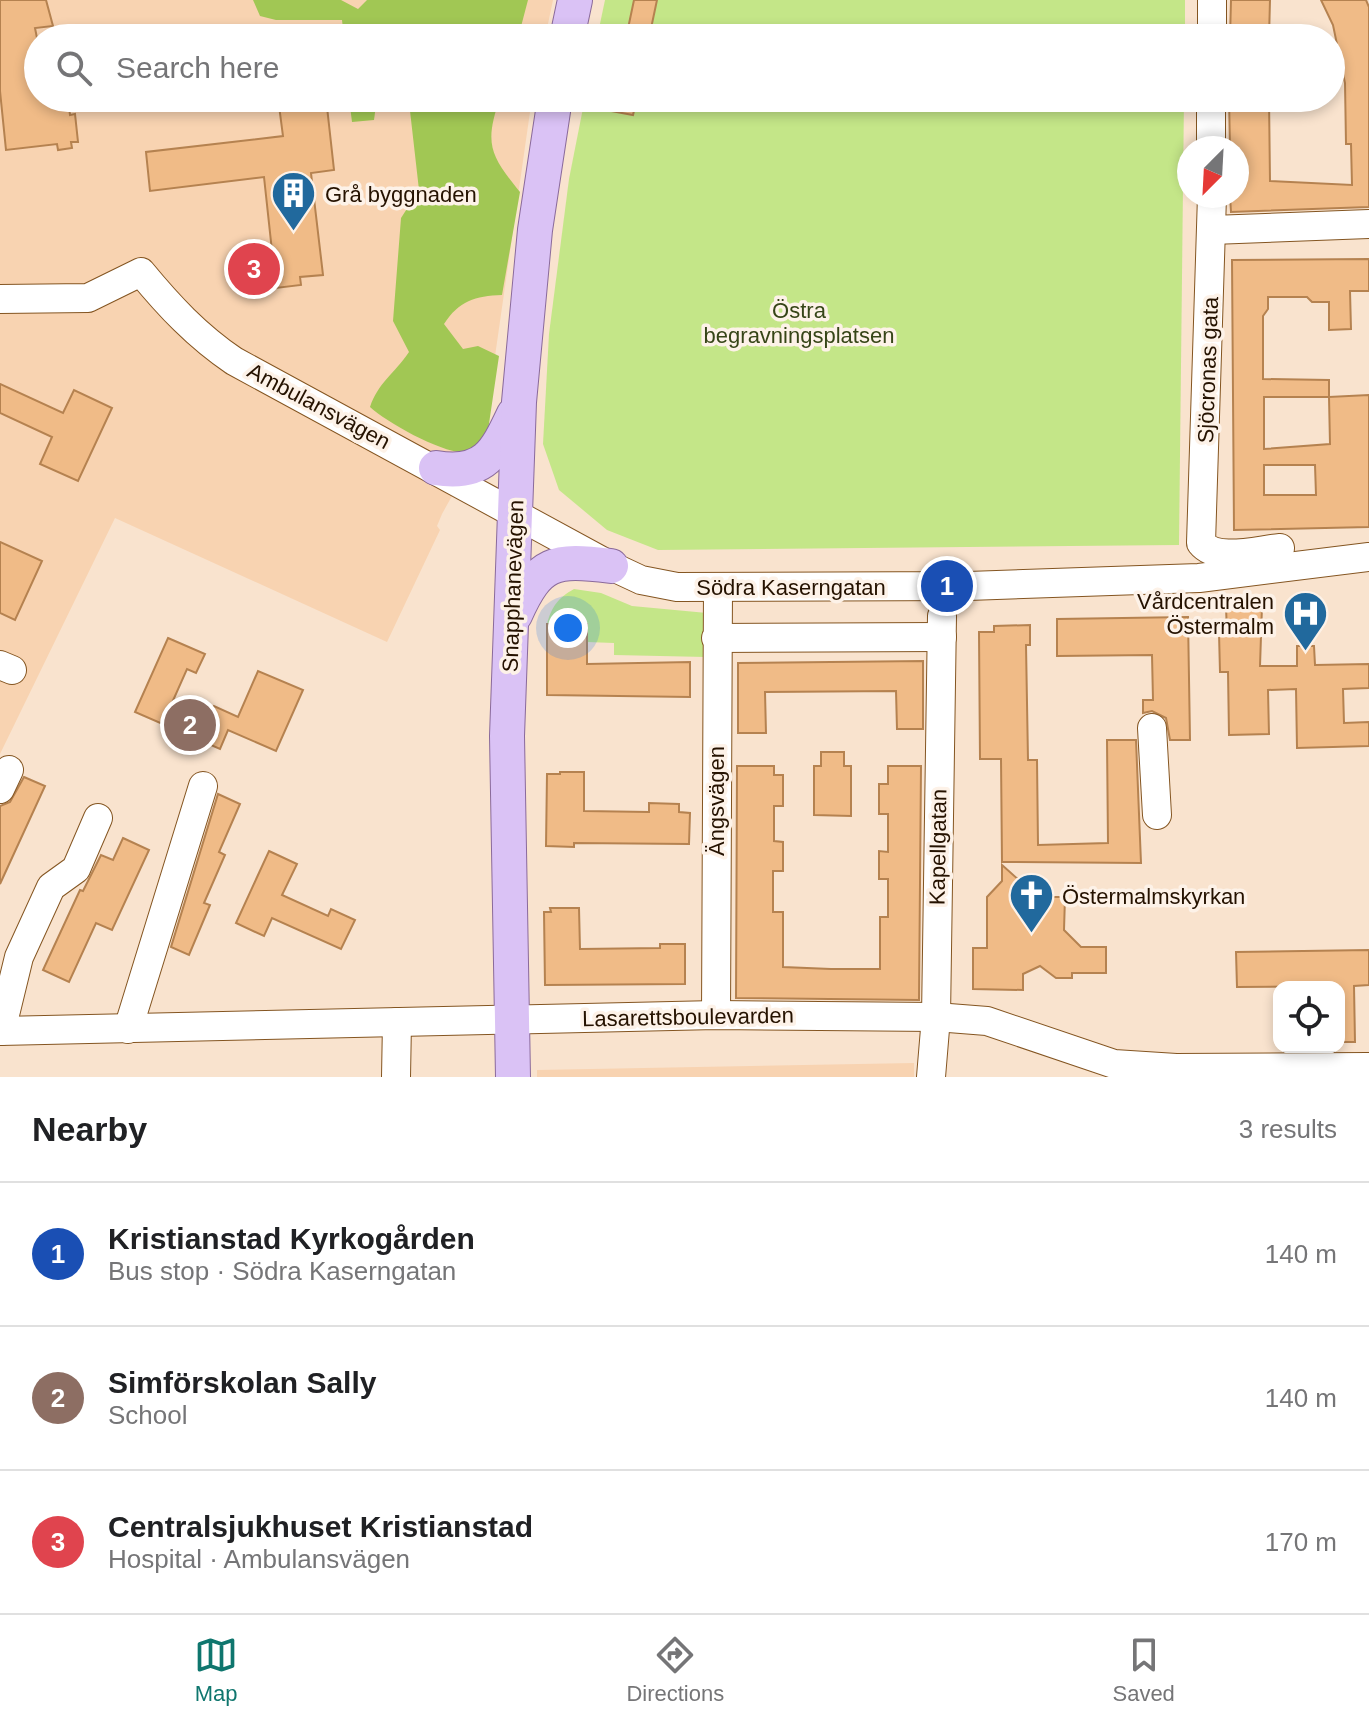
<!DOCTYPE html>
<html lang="en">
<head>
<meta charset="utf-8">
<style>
	:root { --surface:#fff; --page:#f2f2f2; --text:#202124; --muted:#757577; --line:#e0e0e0; --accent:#0f766e }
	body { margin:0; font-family:Arial,sans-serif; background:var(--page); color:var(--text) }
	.controls { position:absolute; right:24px; bottom:24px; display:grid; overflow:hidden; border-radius:16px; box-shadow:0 4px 12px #0003 }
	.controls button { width:72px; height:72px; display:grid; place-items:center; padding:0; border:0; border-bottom:2px solid var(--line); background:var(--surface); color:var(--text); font:40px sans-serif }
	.compass { position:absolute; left:1177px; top:136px; width:72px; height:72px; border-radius:50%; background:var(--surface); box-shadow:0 4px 12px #0003; rotate:204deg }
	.you { position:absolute; left:568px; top:628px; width:28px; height:28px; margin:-20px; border:6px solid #fff; border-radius:50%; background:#1a73e8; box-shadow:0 0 0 12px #1a73e833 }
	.badge { display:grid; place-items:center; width:52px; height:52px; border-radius:50%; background:var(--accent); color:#fff; font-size:26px; font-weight:700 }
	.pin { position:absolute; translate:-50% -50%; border:4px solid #fff; box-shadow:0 2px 8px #0006 }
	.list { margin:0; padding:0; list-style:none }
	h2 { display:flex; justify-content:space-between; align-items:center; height:104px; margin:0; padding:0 32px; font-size:34px }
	h2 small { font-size:26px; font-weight:400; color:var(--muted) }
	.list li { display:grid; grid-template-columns:52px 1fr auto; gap:24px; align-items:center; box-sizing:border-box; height:144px; padding:0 32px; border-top:2px solid var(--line) }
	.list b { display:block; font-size:30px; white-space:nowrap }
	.list p { margin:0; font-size:26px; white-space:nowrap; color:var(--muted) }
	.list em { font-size:26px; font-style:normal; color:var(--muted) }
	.icon { flex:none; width:44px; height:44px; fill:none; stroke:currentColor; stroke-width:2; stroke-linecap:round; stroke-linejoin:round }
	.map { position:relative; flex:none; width:1369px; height:1077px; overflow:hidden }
	.search { position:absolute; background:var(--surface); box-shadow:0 4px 12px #0003; left:24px; right:24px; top:24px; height:88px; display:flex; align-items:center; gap:20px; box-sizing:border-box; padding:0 28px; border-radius:44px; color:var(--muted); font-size:30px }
	.sheet { height:536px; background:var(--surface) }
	nav { display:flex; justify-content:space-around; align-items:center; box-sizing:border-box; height:112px; border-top:2px solid var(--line); background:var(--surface); font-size:22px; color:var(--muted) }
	nav a { display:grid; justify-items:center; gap:4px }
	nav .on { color:var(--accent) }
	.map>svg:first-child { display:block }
	.built { fill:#f8d3b1 }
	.green { fill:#c4e688 }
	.forest { fill:#a1c754 }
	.building { fill:#f0bb87; stroke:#b58250; stroke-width:2; fill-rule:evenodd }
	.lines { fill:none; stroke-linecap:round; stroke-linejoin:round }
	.minor-casing { stroke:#845521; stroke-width:30 }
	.major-casing { stroke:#8a6a9b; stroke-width:36 }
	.minor { stroke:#fff; stroke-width:28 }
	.major { stroke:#dac2f5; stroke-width:34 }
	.labels { text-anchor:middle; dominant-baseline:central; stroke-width:7; stroke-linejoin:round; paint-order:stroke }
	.poi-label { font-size:22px; fill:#251200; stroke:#fdf2e8; text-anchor:start }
	.park-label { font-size:22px; fill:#364517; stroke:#fdf2e8 }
	.street-label { font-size:22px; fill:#251200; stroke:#fdf2e8 }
</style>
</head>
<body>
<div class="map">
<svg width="1369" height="1077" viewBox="0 0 1369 1077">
	<rect width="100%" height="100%" fill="#f9e3ce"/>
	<g class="built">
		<path d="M0,0H553L545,38H38V98H532L483,440L442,514L437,526L440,530L387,642L115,518L0,754Z"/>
		<path d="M914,1063V1077H537V1070Z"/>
	</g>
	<g class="green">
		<path d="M605,0H1185V38H597Z"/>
		<path d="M585,98H1184L1179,545L658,550L607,530L559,490L543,444L549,334L569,179Z"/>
		<path d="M574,589L601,593L632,606L707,613L706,657L614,655V643L587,642L586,624H547C552,606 558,598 574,589Z"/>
	</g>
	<g class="forest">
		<path d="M253,0H341L358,9L367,0H528L518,38H344L342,20H276L260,16Z"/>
		<path d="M349,98H377L374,120L352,122Z"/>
		<path d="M399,98H500C484,144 490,155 520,192L502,295C475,296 459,301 444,324L463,349L478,346L499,356L486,444C478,447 470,452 462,452C440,452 386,422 370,407C378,383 394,374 409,352L393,321L401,218L419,190L409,102Z"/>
	</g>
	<g class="building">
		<path d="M0,0H46L53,26L35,28L37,38L32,46L38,98H68L70,115L75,114L78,142H71L72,148L58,150L57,144L6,150L0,91Z"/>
		<path d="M634,0H657L649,38H626Z"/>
		<path d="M1231,0H1270L1269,38H1230Z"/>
		<path d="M1321,0H1366L1369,7V207L1231,212L1230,196H1237V148H1230L1229,98H1269L1270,181L1352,185L1351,144H1346L1345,83L1333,25Z"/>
		<path d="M278,98H326L334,170L311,173L323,275L300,277L301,285L276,288L264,177L150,191L146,152L283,136Z"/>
		<path d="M614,98H637L633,115L611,111Z"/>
		<path d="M1369,259V291H1350L1351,329L1329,330V302H1312L1307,297H1268V309L1263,316V379L1329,380V397L1369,395V527L1234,530L1232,260ZM1264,397H1329L1330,444L1264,449ZM1264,465H1315L1316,495H1264Z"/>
		<path d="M0,384L63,413L74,390L112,408L78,481L40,464L52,437L0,413Z"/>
		<path d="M0,542L42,561L15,620L0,613Z"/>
		<path d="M1262,606L1260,666H1297V646H1314L1315,665L1369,664V688L1343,689L1344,723L1369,722V746L1297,748L1296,689L1268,690L1269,734L1229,735L1228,672H1220L1219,633H1227L1226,607Z"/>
		<path d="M1188,617L1190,740H1170L1166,718L1152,711L1143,713V700H1153L1152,655L1057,656V619Z"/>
		<path d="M547,624H587V664L690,662V697L547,695Z"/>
		<path d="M1030,625V645H1026L1028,760H1037L1038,845L1108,843L1107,740H1136L1141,863L1002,862L1001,759H980L979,632H994V626Z"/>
		<path d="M168,638L205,654L196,673L187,669L171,705L207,721L214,706L238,717L258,671L303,690L276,751L228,730L220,749L135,712Z"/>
		<path d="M923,661V729H897L896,691L765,692L766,733H738V663Z"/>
		<path d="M821,752H844V766H851V816L814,815V766H821Z"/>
		<path d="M737,766H774V775H783V806H774V841L783,842V871H773V912H783V967L831,969H880V917H888V879H879V851L888,852V814H879V784H888V766H921L919,1000L736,998Z"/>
		<path d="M560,772H584V811L649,812V803L679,804V812L690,813L689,844L574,843V847L546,846L547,774H560Z"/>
		<path d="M24,777L45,786L0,884V806L10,802Z"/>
		<path d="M218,794L240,804L219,852L225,855L204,903L210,905L189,955L171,947Z"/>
		<path d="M123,838L149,850L112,930L96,923L69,982L43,970L80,890L83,891L101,855L113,860Z"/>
		<path d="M269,851L297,864L282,895L328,916L331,909L355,920L341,949L272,918L264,936L236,923Z"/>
		<path d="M1002,865L1038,897H1065L1064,930L1081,947H1106V973H1072V978H1056L1040,966L1023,974V990L973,989V948H987V897L1002,881Z"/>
		<path d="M550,908H579L580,949L660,948V944H685V984L545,985L544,912H551Z"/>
		<path d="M1369,950V985L1354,986L1355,1042H1339V986L1237,987L1236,952Z"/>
	</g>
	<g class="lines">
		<defs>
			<g id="minor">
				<path d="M1212,38V0"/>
				<path d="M1211,148V98"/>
				<path d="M1212,196L1201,543C1216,562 1257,550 1280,548"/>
				<path d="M1212,230L1369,224"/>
				<path d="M0,299L88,298L141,272C169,306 197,336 234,361L611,566L641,580L677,587L968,586L1199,578L1369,557"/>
				<path d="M716,638L942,637"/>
				<path d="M0,665L12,670"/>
				<path d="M1152,728L1157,815"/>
				<path d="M0,789L9,770"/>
				<path d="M716,1015L718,588"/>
				<path d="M128,1029L203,786"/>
				<path d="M0,1031L716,1015L936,1017L987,1021L1114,1064L1176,1068L1369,1067"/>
				<path d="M1,1031L19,957L51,887L76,869L98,818"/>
				<path d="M396,1077L397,1022"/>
				<path d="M931,1077L936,1017L942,616"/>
			</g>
			<g id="major">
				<path d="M567,38L575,0"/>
				<path d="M436,468C485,476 496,452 514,414"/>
				<path d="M515,615C539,561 554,559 611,566"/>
				<path d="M513,1077L507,736L519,402L535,230L555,98"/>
			</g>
		</defs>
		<use href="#minor" class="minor-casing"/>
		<use href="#major" class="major-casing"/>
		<use href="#minor" class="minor"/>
		<use href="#major" class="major"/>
	</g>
	<defs>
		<symbol id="building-pin" viewBox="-11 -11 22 30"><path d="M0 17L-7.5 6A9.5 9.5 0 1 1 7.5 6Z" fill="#21699d" stroke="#fdf2e8"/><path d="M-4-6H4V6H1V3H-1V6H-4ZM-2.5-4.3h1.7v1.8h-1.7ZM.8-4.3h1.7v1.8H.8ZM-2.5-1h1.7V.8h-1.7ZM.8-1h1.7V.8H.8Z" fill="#fff"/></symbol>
		<symbol id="hospital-pin" viewBox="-11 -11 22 30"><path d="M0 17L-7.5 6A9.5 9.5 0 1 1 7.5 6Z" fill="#21699d" stroke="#fdf2e8"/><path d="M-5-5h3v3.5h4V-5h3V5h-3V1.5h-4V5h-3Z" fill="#fff"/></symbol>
		<symbol id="church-pin" viewBox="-11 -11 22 30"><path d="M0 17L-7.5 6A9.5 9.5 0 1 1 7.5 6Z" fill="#21699d" stroke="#fdf2e8"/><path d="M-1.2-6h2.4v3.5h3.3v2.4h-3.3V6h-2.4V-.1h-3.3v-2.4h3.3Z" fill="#fff"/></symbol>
	</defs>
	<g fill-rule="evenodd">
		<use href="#building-pin" x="268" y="168" width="51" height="69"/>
		<use href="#hospital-pin" x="1280" y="588" width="51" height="69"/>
		<use href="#church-pin" x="1006" y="870" width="51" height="69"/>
	</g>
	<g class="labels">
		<g class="poi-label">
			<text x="325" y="194">Grå byggnaden</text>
			<text x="1274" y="601" text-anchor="end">Vårdcentralen<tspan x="1274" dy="25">Östermalm</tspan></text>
			<text x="1062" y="896">Östermalmskyrkan</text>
		</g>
		<g class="park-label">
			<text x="799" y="310">Östra<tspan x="799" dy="25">begravningsplatsen</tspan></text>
		</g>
		<g class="street-label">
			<text transform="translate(1208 370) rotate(-88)">Sjöcronas gata</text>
			<text transform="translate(319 406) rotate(28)">Ambulansvägen</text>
			<text transform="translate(513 586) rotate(-88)">Snapphanevägen</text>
			<text x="791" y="587">Södra Kaserngatan</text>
			<text transform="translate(716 801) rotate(-90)">Ängsvägen</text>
			<text transform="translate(938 847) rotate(-89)">Kapellgatan</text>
			<text transform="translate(688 1017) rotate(-1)">Lasarettsboulevarden</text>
		</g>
	</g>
</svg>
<div class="controls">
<button><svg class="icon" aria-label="locate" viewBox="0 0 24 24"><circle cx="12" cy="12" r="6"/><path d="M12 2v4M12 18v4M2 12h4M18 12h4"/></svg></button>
</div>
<svg class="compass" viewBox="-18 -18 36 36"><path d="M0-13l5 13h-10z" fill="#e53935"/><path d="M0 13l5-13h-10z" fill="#757577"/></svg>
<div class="you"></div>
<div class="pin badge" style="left:947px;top:586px;background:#1a4fb4">1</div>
<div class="pin badge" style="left:190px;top:725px;background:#8d6e63">2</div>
<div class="pin badge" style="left:254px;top:269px;background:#e0444e">3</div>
<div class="search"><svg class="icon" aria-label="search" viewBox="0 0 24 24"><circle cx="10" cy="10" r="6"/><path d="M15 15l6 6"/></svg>Search here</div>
</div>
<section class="sheet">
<h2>Nearby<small>3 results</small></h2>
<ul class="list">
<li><span class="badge" style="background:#1a4fb4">1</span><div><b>Kristianstad Kyrkogården</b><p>Bus stop · Södra Kaserngatan</p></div><em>140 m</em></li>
<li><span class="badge" style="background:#8d6e63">2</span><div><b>Simförskolan Sally</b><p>School</p></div><em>140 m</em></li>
<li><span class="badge" style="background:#e0444e">3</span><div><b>Centralsjukhuset Kristianstad</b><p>Hospital · Ambulansvägen</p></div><em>170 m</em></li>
</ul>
</section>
<nav>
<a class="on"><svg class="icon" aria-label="map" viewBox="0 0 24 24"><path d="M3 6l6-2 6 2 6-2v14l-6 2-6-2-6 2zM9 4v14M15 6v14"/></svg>Map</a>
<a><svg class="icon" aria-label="directions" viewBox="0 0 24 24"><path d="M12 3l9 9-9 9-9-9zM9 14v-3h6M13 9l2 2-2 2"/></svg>Directions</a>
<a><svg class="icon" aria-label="saved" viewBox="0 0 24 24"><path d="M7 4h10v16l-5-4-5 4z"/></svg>Saved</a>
</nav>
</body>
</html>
